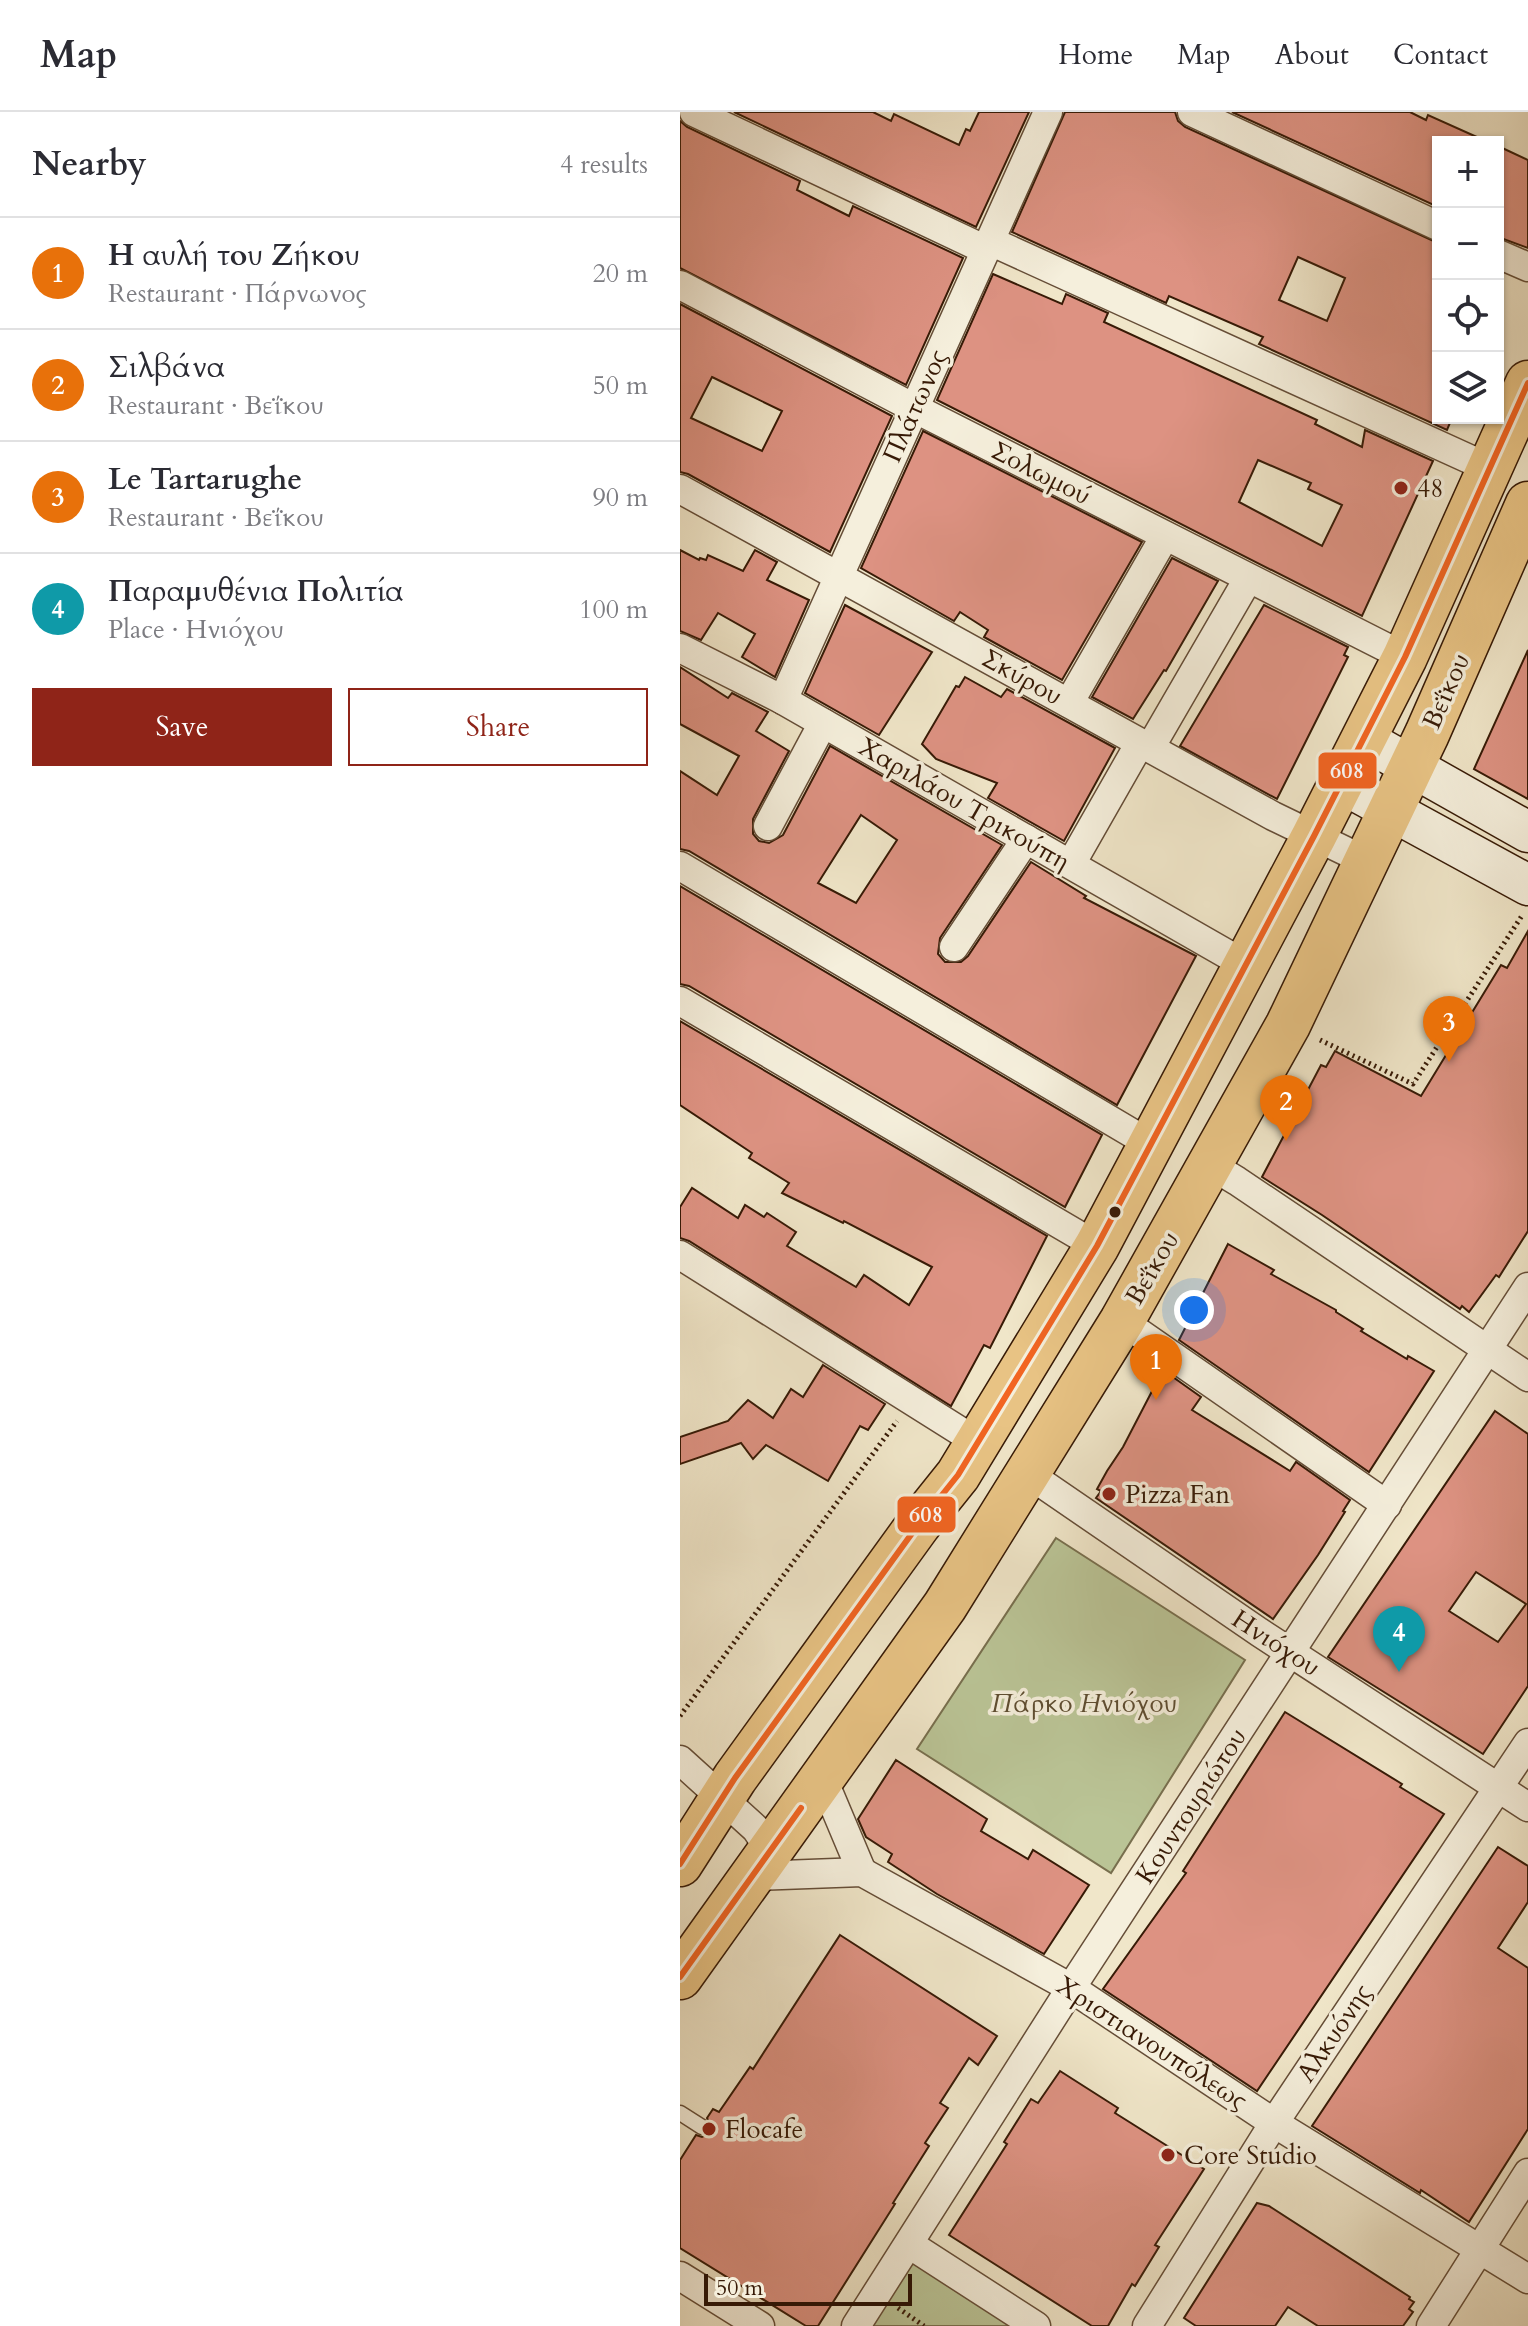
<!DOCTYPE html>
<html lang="en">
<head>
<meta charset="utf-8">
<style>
	:root { --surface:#fff; --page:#f2f2f3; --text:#2b2b33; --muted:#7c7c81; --line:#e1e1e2; --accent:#8f2418 }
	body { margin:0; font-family:Cardo,serif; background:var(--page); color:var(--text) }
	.controls { position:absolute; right:24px; top:24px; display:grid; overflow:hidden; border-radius:0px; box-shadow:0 2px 6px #0004 }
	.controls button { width:72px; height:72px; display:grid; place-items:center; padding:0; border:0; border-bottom:2px solid var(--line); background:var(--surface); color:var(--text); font:40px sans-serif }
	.scale { position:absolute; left:24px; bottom:20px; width:208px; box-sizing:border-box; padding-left:8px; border:4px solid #371a06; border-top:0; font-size:22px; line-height:28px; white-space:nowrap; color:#371a06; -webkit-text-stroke:6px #f5efdc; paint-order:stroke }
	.you { position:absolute; left:514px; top:1198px; width:28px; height:28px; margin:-20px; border:6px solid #fff; border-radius:50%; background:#1a73e8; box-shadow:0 0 0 12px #1a73e833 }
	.badge { display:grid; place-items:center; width:52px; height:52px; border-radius:50%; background:var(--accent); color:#fff; font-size:26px; font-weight:700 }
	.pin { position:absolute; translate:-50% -66px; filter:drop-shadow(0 2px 4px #0008) }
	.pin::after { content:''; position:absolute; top:42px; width:28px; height:24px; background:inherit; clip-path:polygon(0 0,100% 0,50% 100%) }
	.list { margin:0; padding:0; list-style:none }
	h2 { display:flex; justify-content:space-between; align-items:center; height:104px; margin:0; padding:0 32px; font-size:34px }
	h2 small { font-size:26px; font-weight:400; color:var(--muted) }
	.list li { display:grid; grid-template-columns:52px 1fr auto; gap:24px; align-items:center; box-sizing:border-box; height:112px; padding:0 32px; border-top:2px solid var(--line) }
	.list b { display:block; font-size:30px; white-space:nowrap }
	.list p { margin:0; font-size:26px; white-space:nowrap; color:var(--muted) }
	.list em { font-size:26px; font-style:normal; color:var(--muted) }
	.actions { display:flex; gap:16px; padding:24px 32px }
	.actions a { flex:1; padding:18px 0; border:2px solid var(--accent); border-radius:0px; text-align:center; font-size:28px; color:var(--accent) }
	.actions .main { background:var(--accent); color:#fff }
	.icon { flex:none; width:44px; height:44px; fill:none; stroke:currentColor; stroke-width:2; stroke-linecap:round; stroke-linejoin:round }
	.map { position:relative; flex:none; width:848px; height:2214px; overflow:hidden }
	header { display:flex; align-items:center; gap:48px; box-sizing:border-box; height:112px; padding:0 40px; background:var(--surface); border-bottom:2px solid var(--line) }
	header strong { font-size:38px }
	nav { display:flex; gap:44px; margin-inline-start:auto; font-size:28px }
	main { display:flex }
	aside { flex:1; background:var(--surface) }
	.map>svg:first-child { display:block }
	.green { fill:#bac496; stroke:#786f4e; stroke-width:2 }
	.building { fill:#dd9282; stroke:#371a06; stroke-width:2; fill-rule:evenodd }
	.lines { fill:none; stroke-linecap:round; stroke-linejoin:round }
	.lane-casing { stroke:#654d37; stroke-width:17 }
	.street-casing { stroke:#654d37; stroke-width:31 }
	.secondary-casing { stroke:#371a06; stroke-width:43 }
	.primary-casing { stroke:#371a06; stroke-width:47 }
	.path { stroke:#371a06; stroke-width:5; stroke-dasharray:2 4; stroke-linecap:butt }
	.lane { stroke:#f5efdc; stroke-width:14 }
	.street { stroke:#f5efdc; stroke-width:28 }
	.secondary { stroke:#f5efdc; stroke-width:40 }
	.primary { stroke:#e8c384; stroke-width:44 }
	.bus-1-casing { stroke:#f5efdc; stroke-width:12 }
	.bus-1 { stroke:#f26522; stroke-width:6 }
	.poi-dot { fill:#8f2418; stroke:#f5efdc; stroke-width:3 }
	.bus-dot { fill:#371a06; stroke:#f5efdc; stroke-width:3 }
	.labels { text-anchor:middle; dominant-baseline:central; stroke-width:7; stroke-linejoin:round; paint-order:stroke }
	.street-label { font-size:26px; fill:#371a06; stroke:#f5efdc }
	.poi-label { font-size:26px; fill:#371a06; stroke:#f5efdc; text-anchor:start }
	.park-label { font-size:26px; font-style:italic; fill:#5e4d31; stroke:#f5efdc }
	.line-badge { stroke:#f5efdc; stroke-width:3 }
	.badge-label { font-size:22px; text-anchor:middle; font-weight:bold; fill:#fff }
</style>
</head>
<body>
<header>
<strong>Map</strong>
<nav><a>Home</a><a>Map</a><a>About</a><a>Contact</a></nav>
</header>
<main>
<aside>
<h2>Nearby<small>4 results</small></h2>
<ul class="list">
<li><span class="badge" style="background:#e8710a">1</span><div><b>Η αυλή του Ζήκου</b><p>Restaurant · Πάρνωνος</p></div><em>20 m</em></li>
<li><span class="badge" style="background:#e8710a">2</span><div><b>Σιλβάνα</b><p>Restaurant · Βεΐκου</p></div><em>50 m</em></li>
<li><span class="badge" style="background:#e8710a">3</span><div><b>Le Tartarughe</b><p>Restaurant · Βεΐκου</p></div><em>90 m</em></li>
<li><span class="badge" style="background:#0f9aa8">4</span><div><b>Παραμυθένια Πολιτία</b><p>Place · Ηνιόχου</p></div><em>100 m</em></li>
</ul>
<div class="actions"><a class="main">Save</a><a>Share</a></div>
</aside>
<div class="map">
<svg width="848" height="2214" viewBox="0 0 848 2214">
	<rect width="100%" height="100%" fill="#f0e6c9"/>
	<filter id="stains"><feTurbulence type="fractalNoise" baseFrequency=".0025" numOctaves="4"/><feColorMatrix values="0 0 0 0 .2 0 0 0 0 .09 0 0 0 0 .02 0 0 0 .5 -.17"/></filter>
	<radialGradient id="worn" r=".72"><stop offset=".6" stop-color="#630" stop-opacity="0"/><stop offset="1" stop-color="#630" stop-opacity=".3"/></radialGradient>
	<g class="green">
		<path d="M376,1426L565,1548L431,1761L237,1637Z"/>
		<path d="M230,2148L332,2214H189Z"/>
	</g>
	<g class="building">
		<path d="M54,0H193L211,9L214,2L279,33L286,17L290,19L299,0H349L296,115Z"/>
		<path d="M385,0H495L498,9L505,15L758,131V306H772L767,318L579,232L583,225L489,184L486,191L332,120ZM618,145L665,166L647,209L599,188Z"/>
		<path d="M552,0H730L746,8L748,3L808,30H758V95Z"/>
		<path d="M0,9L7,15L120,69L117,78L169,104L173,94L283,146L226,273L0,156Z"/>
		<path d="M818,34L848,48V136L818,125Z"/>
		<path d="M313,162L382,192L386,182L428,201L424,210L637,308L635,312L682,335L685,318L753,349L682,504L257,288ZM578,348L631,371L628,377L662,393L642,434L559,390Z"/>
		<path d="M0,192L212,304L150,440L8,362L0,360ZM32,265L102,299L82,339L11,306Z"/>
		<path d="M243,319L462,430L382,568L304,525L308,518L280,500L274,509L181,456Z"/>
		<path d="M0,438L19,448L20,446L26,448L28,443L63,459L75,438L97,450L87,468L129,488L95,565L62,545L75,522L38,501L21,528L0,519Z"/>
		<path d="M492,446L538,469L486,559L484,558L453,607L412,585Z"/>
		<path d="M165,493L252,540L199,623L125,581Z"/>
		<path d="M584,493L668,535L664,543L668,545L597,687L500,634Z"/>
		<path d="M848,538V687L794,657Z"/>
		<path d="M0,555L48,586L52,581L88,600L76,619L109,639L73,707V722L79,729L89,731L103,723L150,634L322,733L260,826L258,842L265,850H281L288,844L351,750L406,784L404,786L516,844L437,993L9,739L0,737V659L37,683L59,644L0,612ZM181,703L217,728L176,791L138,771Z"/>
		<path d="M285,565L321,585L327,577L435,636L384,729L308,686L317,671L256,647L242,632L276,574L279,575Z"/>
		<path d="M0,774L422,1023L385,1095L9,874L0,872Z"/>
		<path d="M848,819V1119L819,1165L816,1163L789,1200L782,1194L780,1197L642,1103L582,1065L641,953L646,955L655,939L741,984L821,853L827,856Z"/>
		<path d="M0,909L367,1124L310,1236L304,1233L271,1294L9,1129L0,1126V1095L12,1076L58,1106L65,1093L84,1105L87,1101L116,1120L107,1134L176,1175L184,1163L229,1193L252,1155L164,1109L163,1111L102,1081L109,1071L69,1046L72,1041L0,993Z"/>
		<path d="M548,1132L594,1158L591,1162L656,1198V1200L683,1217L681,1219L727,1247L728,1244L754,1259L689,1360L499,1228Z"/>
		<path d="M143,1253L205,1292L188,1318L180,1314L148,1369L86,1333L73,1347L61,1331L0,1352V1325L48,1309L68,1288L93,1306L111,1277L123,1285Z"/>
		<path d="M483,1258L521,1285L512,1298L610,1359L616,1350L670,1388L663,1399L665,1400L638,1443L593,1507L416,1386L421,1379L417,1377L427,1359L443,1335Z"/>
		<path d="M815,1299L848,1322V1574L803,1642L648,1545ZM796,1460L846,1492L818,1530L769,1499Z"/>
		<path d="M605,1600L722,1672L720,1675L764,1702L577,1979L423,1877L506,1761L503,1759Z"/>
		<path d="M216,1648L307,1707L301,1719L348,1747L353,1738L409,1773L364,1842L257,1782L208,1750L212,1742L186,1725L178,1707Z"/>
		<path d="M818,1735L848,1754V1790L818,1836L848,1856V2017L789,2110L741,2078L740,2081L632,2014Z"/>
		<path d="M160,1823L317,1924L298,1953L289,1946L260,1991L268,1996L245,2031L249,2034L213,2091L215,2092L138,2214H126L0,2136V2048L16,2023L22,2025L30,2021L32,2015L27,2006L33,1997L39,2000L70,1955L73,1957Z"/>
		<path d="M380,1959L438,1996L435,2001L524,2057L475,2133L479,2135L455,2174L452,2172L428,2214H412L269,2123L327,2032L324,2030L351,1987L358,1991Z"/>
		<path d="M577,2091L589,2094L730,2185L729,2187L734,2190L729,2197L733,2200L723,2214H638L608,2195L595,2214H516L504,2206Z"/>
	</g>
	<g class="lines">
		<defs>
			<path id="lane" d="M0,2001L22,2015"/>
			<g id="street">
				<path d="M14,0L306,138"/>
				<path d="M512,0L758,114"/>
				<path d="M310,129L809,356"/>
				<path d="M818,142L848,155"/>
				<path d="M0,173L234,296L725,545"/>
				<path d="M0,377L593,704L686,749"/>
				<path d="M0,536L103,588L566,853"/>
				<path d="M103,588L368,0"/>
				<path d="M389,591L485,424"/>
				<path d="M470,636L568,467"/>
				<path d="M88,714L143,611"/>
				<path d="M391,752L460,631"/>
				<path d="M0,754L472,1033"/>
				<path d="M274,835L346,727"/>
				<path d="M0,889L417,1134"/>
				<path d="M529,1052L557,1069L848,1265"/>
				<path d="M0,1143L299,1331"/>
				<path d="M442,1209L707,1393"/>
				<path d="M347,1361L579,1520L848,1695"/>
				<path d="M0,1648L76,1717L84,1729L86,1746"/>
				<path d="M142,1665L182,1760"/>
				<path d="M74,1764L182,1760L391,1876L594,2011L848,2167"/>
				<path d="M229,2132L356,2214"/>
				<path d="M0,2164L80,2214"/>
				<path d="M176,2214L391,1876L848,1175"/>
				<path d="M467,2214L594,2011L848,1631"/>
				<path d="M751,2214L848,2061"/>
			</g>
			<g id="secondary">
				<path d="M683,627L848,720"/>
				<path d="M661,671L848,773"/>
			</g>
			<g id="primary">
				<path d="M0,1752L55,1666L238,1413L278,1363L417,1134L634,724L725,545L848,271"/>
				<path d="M0,1865L265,1494L442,1209L608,913L747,622L848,392"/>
			</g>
		</defs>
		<use href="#lane" class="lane-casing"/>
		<use href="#street" class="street-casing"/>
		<use href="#secondary" class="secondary-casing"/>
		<use href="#primary" class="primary-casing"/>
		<g class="path">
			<path d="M640,928L733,972L843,802"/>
			<path d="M0,1604L217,1309"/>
			<path d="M218,2196L244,2214"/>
		</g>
		<use href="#lane" class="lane"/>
		<use href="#street" class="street"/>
		<use href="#secondary" class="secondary"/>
		<use href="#primary" class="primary"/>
		<defs>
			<g id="bus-1">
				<path d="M0,1752L55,1666L238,1413L278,1363L417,1134L634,724L725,545L848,271"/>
				<path d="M0,1865L121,1696"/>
			</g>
		</defs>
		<use href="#bus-1" class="bus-1-casing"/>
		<use href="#bus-1" class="bus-1"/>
	</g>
	<g class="poi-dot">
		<circle cx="721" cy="376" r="8"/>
		<circle cx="429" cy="1382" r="8"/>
		<circle cx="29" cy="2017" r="8"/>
		<circle cx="488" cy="2043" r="8"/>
	</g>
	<circle class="bus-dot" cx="435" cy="1100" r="7"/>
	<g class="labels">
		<g class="street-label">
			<text transform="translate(235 294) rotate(-66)">Πλάτωνος</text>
			<text transform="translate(361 361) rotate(27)">Σολωμού</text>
			<text transform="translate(342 565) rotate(29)">Σκύρου</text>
			<text transform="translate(766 579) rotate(-66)">Βεΐκου</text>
			<text transform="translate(284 692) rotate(30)">Χαριλάου Τρικούπη</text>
			<text transform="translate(472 1156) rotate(-60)">Βεΐκου</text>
			<text transform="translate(596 1531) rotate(33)">Ηνιόχου</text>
			<text transform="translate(511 1694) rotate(-57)">Κουντουριώτου</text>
			<text transform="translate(654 1921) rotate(-56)">Αλκυόνης</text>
			<text transform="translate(472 1931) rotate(33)">Χριστιανουπόλεως</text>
		</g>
		<g class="poi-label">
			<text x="737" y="376">48</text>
			<text x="445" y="1382">Pizza Fan</text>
			<text x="45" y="2017">Flocafe</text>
			<text x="504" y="2043">Core Studio</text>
		</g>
		<g class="park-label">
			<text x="404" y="1591">Πάρκο Ηνιόχου</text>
		</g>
	</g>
	<g class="line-badge">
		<rect x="637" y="639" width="61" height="39" rx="8" fill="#f26522"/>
		<rect x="216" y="1383" width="61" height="39" rx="8" fill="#f26522"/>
	</g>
	<g class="badge-label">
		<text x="667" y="666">608</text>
		<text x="246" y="1410">608</text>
	</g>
	<rect width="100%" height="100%" filter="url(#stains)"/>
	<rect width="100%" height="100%" fill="url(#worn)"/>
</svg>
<div class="controls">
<button>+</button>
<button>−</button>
<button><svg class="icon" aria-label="locate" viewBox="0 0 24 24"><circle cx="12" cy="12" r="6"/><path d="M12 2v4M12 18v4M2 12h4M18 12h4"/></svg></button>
<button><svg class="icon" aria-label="layers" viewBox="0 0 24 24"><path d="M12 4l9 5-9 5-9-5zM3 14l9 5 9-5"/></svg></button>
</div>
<div class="scale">50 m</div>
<div class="you"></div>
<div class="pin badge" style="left:476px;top:1288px;background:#e8710a">1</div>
<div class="pin badge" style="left:606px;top:1029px;background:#e8710a">2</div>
<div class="pin badge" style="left:769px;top:950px;background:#e8710a">3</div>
<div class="pin badge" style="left:719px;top:1560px;background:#0f9aa8">4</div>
</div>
</main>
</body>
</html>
